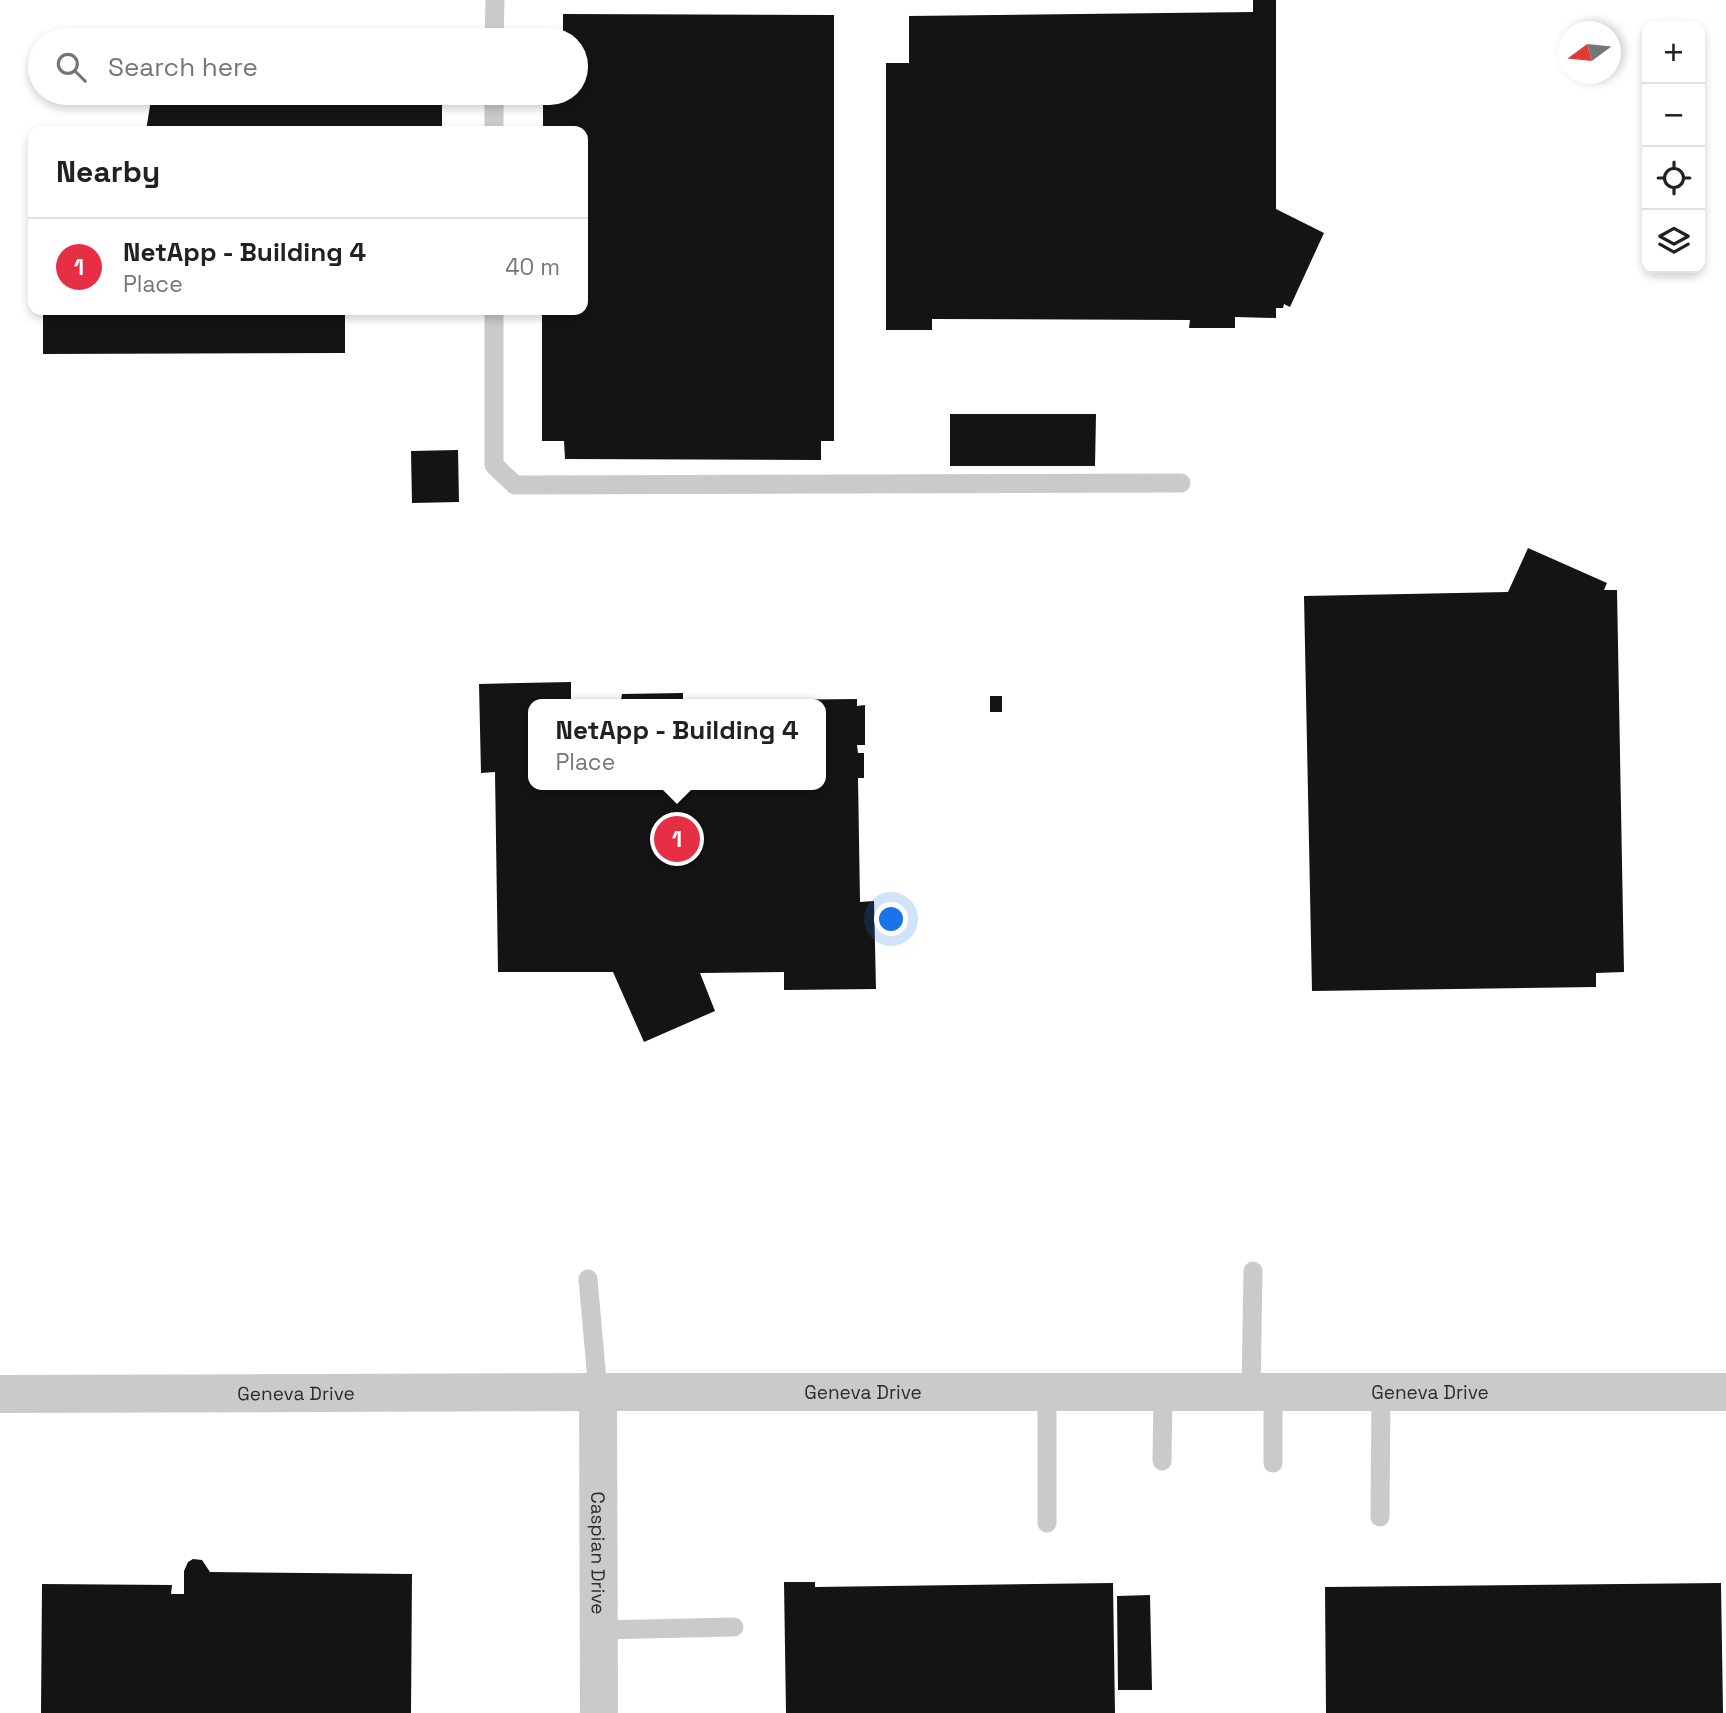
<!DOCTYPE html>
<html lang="en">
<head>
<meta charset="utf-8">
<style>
	:root { --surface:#fff; --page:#f6f6f6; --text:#202124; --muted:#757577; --line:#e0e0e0; --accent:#e62e45 }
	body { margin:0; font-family:"Space Grotesk",sans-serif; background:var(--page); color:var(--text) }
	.controls { position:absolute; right:21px; top:21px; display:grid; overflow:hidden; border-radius:14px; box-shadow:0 4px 10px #0003 }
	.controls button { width:63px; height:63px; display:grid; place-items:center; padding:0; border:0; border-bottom:2px solid var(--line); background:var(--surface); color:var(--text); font:35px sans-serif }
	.compass { position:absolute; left:1558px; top:21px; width:63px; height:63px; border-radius:50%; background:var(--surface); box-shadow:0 4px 10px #0003; rotate:255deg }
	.you { position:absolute; left:892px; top:920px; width:24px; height:24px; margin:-18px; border:5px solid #fff; border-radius:50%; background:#1a73e8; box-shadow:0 0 0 10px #1a73e833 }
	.badge { display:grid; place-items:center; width:46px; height:46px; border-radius:50%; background:var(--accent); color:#fff; font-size:23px; font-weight:700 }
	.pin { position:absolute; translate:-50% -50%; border:4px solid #fff; box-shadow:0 2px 7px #0006 }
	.popup { position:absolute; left:528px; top:699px; width:298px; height:91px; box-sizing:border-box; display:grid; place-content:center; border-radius:14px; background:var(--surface); filter:drop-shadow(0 2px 5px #0005); font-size:23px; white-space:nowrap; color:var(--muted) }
	.popup b { font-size:26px; color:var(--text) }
	.popup::after { content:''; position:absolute; left:50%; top:100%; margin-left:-14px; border:14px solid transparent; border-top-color:var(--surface) }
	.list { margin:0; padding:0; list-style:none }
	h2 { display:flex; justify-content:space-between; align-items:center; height:91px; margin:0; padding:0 28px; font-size:30px }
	h2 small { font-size:23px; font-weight:400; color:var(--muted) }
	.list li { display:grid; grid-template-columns:46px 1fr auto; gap:21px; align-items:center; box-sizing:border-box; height:98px; padding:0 28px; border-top:2px solid var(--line) }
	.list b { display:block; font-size:26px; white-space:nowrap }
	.list p { margin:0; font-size:23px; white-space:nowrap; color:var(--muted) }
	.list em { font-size:23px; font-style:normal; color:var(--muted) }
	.icon { flex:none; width:38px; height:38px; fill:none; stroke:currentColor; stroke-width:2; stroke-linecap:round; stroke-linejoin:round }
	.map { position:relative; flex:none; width:1726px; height:1713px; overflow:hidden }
	.search { position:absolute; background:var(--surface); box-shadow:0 4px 10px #0003; left:28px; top:28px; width:560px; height:77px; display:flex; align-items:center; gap:18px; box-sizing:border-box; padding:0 24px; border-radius:38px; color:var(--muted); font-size:26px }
	.panel { position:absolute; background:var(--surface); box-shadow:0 4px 10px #0003; left:28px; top:126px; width:560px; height:189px; border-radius:14px }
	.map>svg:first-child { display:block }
	.building { fill:#141414; fill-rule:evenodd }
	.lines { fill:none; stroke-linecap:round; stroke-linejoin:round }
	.lane { stroke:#cacaca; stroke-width:19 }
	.street { stroke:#cacaca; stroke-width:38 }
	.labels { text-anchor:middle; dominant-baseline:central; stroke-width:7; stroke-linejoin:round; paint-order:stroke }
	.street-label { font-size:19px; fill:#2d2d2d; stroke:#fff }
</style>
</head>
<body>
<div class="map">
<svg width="1726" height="1713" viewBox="0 0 1726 1713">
	<rect width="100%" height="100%" fill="#fff"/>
	<g class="building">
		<path d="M1253,0H1276V209L1324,233L1290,307L1284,304L1283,308H1276V318L1235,317V328H1189L1190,320L932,319V330H886V63H909V16L1253,12Z"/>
		<path d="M563,14L834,15V441H821V460L565,459L564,441H542V310H583V131H543V93H576V40H563Z"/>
		<path d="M443,31V40H167V33Z"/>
		<path d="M152,93H442V131H146Z"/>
		<path d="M43,310H345V353L43,354Z"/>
		<path d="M950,414H1096L1095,466H950Z"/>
		<path d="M458,450L459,502L412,503L411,451Z"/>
		<path d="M1528,548L1607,583L1604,590H1617L1624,972L1596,973V987L1312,991L1304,596L1508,592Z"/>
		<path d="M571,682V700H621L622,694L683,693V701L857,699V706L865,705V745H857L858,753H864V778H858L860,902L874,901L876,989L784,990V972L700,973L715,1011L644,1042L613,972H498L495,772L481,773L479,684ZM534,704H820V785H534Z"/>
		<rect x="990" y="696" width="12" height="16"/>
		<path d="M193,1559L202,1560L210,1572L412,1574L411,1713H41L42,1584L172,1585L171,1594H184V1571L188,1562Z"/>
		<path d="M784,1582H815V1587L1113,1583L1115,1713H786Z"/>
		<path d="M1721,1583L1723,1713H1326L1325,1587Z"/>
		<path d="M1150,1595L1152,1690H1118L1117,1596Z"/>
	</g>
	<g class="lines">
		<g class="lane">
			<path d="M494,40L495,0"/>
			<path d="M494,131V93"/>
			<path d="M494,310V465L515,485L1181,483"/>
			<path d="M588,1279L598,1392"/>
			<path d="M1251,1392L1253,1271"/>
			<path d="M1273,1392V1463"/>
			<path d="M1047,1393V1523"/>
			<path d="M1162,1461L1163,1393"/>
			<path d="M1380,1517L1381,1392"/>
			<path d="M598,1630L734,1627"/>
		</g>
		<g class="street">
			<path id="s1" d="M598,1392L599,1713"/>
			<path id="s2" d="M0,1394L598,1392H1726"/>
		</g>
	</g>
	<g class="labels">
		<g class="street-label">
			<text stroke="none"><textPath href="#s2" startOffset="1430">Geneva Drive</textPath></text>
			<text stroke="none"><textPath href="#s2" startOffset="296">Geneva Drive</textPath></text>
			<text stroke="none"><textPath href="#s2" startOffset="863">Geneva Drive</textPath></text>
			<text stroke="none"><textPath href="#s1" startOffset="161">Caspian Drive</textPath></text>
		</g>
	</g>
</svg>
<div class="controls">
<button>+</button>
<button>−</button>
<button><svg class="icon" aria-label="locate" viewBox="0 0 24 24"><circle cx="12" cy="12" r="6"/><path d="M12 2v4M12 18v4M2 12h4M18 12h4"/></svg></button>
<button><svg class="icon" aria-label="layers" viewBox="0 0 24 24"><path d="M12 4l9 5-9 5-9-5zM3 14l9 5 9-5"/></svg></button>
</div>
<svg class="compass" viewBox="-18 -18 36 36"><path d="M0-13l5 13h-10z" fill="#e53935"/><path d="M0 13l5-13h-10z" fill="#757577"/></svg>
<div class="you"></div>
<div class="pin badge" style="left:677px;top:839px">1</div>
<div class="popup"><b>NetApp - Building 4</b>Place</div>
<div class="search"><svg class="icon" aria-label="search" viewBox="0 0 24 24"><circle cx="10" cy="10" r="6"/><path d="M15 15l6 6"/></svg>Search here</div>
<section class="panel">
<h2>Nearby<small></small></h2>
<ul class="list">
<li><span class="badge">1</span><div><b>NetApp - Building 4</b><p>Place</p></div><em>40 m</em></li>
</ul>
</section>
</div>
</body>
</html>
